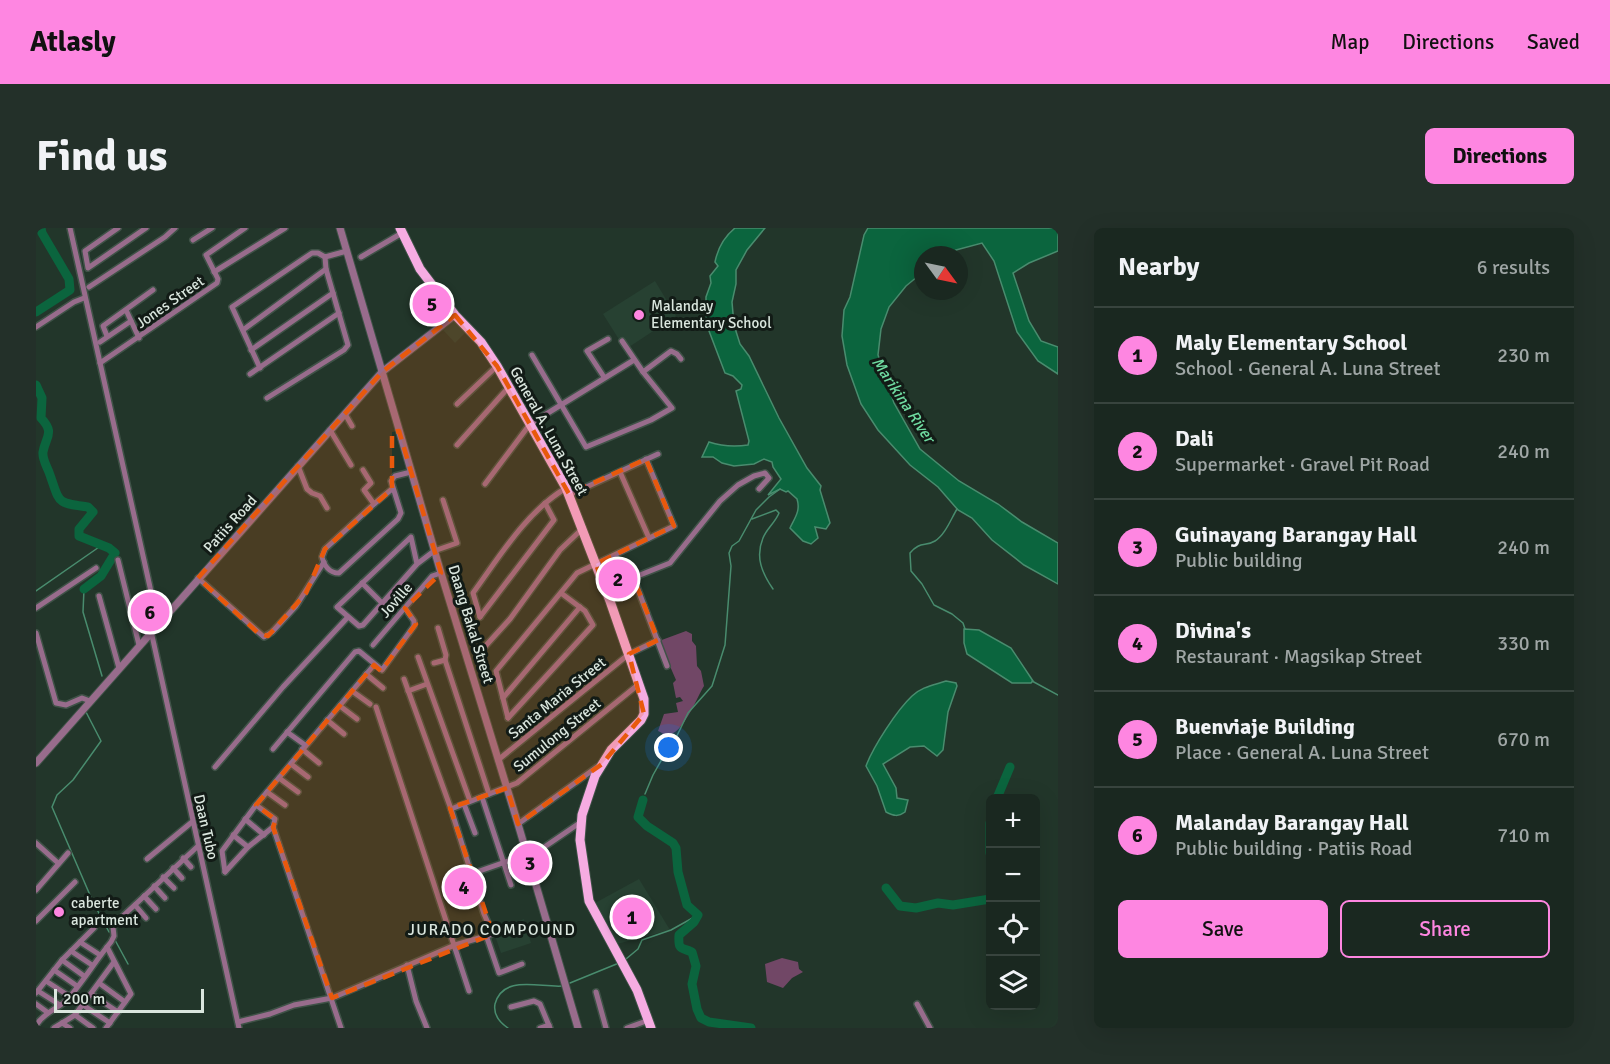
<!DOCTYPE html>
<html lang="en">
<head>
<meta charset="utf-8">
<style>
	:root { --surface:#1a2820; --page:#233029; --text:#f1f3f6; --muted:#9fa6a5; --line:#38443e; --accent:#fe86e1 }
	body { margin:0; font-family:Signika,sans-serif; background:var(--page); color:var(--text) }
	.controls { position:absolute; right:18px; bottom:18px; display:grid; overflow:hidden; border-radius:9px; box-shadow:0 6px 24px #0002 }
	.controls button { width:54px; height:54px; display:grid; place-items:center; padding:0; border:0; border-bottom:2px solid var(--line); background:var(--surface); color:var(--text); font:30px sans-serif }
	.compass { position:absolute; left:878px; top:18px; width:54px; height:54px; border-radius:50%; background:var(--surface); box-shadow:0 6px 24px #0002; rotate:123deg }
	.scale { position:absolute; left:18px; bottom:15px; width:150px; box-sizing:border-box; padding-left:6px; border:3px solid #dae6de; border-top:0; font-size:16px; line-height:21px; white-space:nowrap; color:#dae6de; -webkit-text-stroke:4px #121b16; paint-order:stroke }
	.you { position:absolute; left:633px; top:520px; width:21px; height:21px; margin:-15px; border:4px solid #fff; border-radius:50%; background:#1a73e8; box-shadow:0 0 0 9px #1a73e833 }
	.badge { display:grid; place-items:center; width:39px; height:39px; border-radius:50%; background:var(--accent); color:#111; font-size:20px; font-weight:700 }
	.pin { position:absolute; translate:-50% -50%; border:3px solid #fff; box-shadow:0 2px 6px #0006 }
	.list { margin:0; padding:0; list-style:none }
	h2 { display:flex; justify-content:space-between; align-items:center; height:78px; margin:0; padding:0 24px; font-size:26px }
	h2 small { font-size:20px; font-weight:400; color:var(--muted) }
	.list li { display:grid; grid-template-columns:39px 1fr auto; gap:18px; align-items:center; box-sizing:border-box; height:96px; padding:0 24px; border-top:2px solid var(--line) }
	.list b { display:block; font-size:22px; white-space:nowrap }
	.list p { margin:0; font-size:20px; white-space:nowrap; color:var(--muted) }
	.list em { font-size:20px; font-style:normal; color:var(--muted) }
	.actions { display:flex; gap:12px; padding:18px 24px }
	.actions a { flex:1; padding:14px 0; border:2px solid var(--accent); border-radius:9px; text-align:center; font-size:21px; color:var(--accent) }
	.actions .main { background:var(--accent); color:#111 }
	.icon { flex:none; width:33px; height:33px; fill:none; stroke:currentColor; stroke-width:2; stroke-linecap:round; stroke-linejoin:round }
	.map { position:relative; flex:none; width:1022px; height:800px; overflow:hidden; border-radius:9px }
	header { display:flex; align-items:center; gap:36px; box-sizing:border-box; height:84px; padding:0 30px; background:var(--accent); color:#111 }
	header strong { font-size:28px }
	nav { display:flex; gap:33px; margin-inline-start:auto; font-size:21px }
	.intro { display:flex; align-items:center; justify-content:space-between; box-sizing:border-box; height:144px; padding:0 36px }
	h1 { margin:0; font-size:42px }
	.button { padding:15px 27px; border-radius:9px; background:var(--accent); color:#111; font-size:21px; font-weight:700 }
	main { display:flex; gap:36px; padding:0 36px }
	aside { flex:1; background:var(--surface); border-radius:9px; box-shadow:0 6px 24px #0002 }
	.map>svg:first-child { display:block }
	.built { fill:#274132 }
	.green { fill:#714766 }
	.water { fill:#0b653e; stroke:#498c6e; stroke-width:1.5 }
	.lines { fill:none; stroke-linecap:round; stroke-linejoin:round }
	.stream { stroke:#498c6e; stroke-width:1.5 }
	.river { stroke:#0b653e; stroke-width:9 }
	.minor-casing { stroke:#3f5247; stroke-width:8 }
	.tertiary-casing { stroke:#3f5247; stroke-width:9 }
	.primary-casing { stroke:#3f5247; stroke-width:11 }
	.minor { stroke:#986c8c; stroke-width:5 }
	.tertiary { stroke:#986c8c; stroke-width:7 }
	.primary { stroke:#f6ace2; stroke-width:9 }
	.marked { fill:#e8590c; fill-opacity:0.2; stroke:#e8590c; stroke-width:4.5; stroke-dasharray:12 8; stroke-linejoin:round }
	.poi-dot { fill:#fe86e1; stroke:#121b16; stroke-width:2 }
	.labels { text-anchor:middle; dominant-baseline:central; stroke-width:6; stroke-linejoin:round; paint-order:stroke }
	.street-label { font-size:15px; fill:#dae6de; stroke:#121b16 }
	.poi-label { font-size:15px; fill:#dae6de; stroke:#121b16; text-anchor:start }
	.water-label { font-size:16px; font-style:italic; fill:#6fdba1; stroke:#121b16 }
	.neighbourhood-label { font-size:16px; letter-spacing:1.5px; fill:#dae6de; stroke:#121b16 }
</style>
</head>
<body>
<header>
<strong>Atlasly</strong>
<nav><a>Map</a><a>Directions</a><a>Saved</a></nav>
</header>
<div class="intro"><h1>Find us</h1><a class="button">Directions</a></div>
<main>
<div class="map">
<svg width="1022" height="800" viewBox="0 0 1022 800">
	<rect width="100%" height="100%" fill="#22362a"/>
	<g class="built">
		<path d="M619,53L640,88L593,119L588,110L584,113L567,86Z"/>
		<path d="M420,91L431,103L419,115L407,102Z"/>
		<path d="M603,651L634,702L581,716L559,675Z"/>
		<path d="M488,691L495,715L465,725L457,702Z"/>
	</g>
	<g class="green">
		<path d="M650,403L656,406V413L660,418L661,438L665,443L668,458C661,469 647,507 631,507C628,507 625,504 622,503L628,486L642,484L640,475L647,473L644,469L640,470L637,455L640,452L623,413Z"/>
		<path d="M746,730L762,734L763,741L767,744L756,750L747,760L731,754L729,736Z"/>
	</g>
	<g class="water">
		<path d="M699,0H729L711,22L700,42V56L696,74L698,97L704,116L713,128L743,190L771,240L785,258L784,262L794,295L790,301L779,299L782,310L775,316L767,313L754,300C758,291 765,283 761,271L752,263L750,264L744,261L732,267L745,251L737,239L736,234L728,231L718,236L698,238L686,235L677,229H666L673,214C685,218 699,219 712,217L713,213L700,163L705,161L706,157L697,148L689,145L670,95V69L675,55L674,48L682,38L679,34C682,19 688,9 699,0Z"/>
		<path d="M832,0H1022V23L993,35L977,45L993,93L1005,113L1022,119V146L1002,133L981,104L958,33L946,15L920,22L912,27H887V44L870,58L853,79L845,101L842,127L858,175L884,221L923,253L962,276L986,294L1022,315V356L988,337L956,312L936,290L922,282L902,259L874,237L842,202L825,176L811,137L806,108L808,82L814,69L828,7Z"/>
		<path d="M928,401L943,402L975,420L997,453L995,455H976L931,426L928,415Z"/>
		<path d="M910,453L920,455L921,458L912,484L907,522L901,528L888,518L874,519L847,536L860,560L861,570L872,572L869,584C862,589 858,588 850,584L841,558L830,538C837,519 861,482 876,468C885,459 898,457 910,453Z"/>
	</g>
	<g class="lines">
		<g class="stream">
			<path d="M921,281C915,291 909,307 899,313C889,319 884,313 874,325L875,343L886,356L898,377L916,386L927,395L929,401"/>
			<path d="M716,291L740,282L743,285C739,295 731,300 727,310C719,329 726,345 737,361"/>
			<path d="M48,361L47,384L66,448"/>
			<path d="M0,363L66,317"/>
			<path d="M996,453L1022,467"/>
			<path d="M50,484L65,513L37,552L21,567L16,579L57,674L73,704"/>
			<path d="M609,566L617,547L630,524L635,520L652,485L676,458L683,436L689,417L695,338L693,325L696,318L703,313L720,282L733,269L744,261"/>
			<path d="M79,712L92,736"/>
			<path d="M590,731L602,721L606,712L635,702L662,687"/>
			<path d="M534,755L583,735"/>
			<path d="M472,800C463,794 457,787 459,776C467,746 504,760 527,758"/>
		</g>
		<g class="river">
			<path d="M0,84L34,62L33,51L6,5L5,0"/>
			<path d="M0,157L6,170L5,190C19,205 10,208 7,224C6,232 12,240 14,247C24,275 20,275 52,279L57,284L43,301V308L73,320L79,325L65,348L48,361"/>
			<path d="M961,570L974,539"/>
			<path d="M607,572L602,589L611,598L637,615L640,620L642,644L651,677L662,687L658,694L643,707C642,723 645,719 656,724L660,738L656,756L661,781L665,790L673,794L715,800"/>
			<path d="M954,595V625"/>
			<path d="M850,660L864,678L880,680L902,675L917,677L954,671"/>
		</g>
		<defs>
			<g id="minor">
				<path d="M34,0L122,395"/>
				<path d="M82,0L49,23L52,40L110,0"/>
				<path d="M157,12L176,0"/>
				<path d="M325,29L366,5"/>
				<path d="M178,44L249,0"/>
				<path d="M53,59L129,9L139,0"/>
				<path d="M90,82L103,110"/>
				<path d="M0,99L38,74L48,70"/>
				<path d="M207,102L290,41"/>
				<path d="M71,108L67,98L117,62"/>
				<path d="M64,114L95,93"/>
				<path d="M215,122L297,65"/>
				<path d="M496,127L550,219L615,192L636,180L607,144L586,113"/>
				<path d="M64,135L181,55L182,51L170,27L209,0"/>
				<path d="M224,140L196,79L276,25H282L289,29L311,23"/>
				<path d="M607,144L635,123L641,126L645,131"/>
				<path d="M214,146L303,85"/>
				<path d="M568,149L551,123L572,111"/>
				<path d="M231,170L308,122L312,117L290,41L289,29"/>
				<path d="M421,176L461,138"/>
				<path d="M309,186L316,198"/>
				<path d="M294,202L315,237"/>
				<path d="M421,217L472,160"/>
				<path d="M262,238L271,261L276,265L284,268L291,280"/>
				<path d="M327,242L335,255L328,262L338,276"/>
				<path d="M584,244L613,310"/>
				<path d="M449,256L494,196L598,132"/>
				<path d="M356,261L338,276L289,321L286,329C288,337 293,345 303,345L362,291L365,285L355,253L359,248L375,244"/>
				<path d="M533,267L622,226"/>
				<path d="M82,332L103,417"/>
				<path d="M381,336L375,309L301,379L323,398L327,397L381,336L398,323L421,315L407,272"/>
				<path d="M162,350L228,409L236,404L260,378L288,334"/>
				<path d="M598,351L631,438"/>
				<path d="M326,355L345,374"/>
				<path d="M569,361L634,335L684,273L702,257L718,248L729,245L733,250L723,261"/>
				<path d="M63,368L83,440"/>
				<path d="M0,380L60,340"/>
				<path d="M444,389L437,365C464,328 490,284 530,260"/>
				<path d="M444,389L518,292L509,275"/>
				<path d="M402,400L410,427L409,432L453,566"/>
				<path d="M115,403L203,800"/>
				<path d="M0,405L20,475L30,477L46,470L54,473"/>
				<path d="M337,417L396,348L405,345"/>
				<path d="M444,424L474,391L524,322L547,300"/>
				<path d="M382,429L434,573"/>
				<path d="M398,435L409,432"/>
				<path d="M330,446L347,460"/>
				<path d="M316,463L334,476"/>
				<path d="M372,463L391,456"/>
				<path d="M467,470L544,379"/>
				<path d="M304,478L321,491"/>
				<path d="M340,479L433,763"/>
				<path d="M472,490L460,443L541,345L638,298L610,231"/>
				<path d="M472,490L557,397L549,383L525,365"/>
				<path d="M291,492L308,506"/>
				<path d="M251,504L269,517"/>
				<path d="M237,521L319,424L323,423L346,442L378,398V393L369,380"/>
				<path d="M266,521L283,535"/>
				<path d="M462,532L593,426L622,412"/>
				<path d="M255,536L272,549"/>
				<path d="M179,539L247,459L312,389"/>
				<path d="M243,550L262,564"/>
				<path d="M231,564L249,577"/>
				<path d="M446,569L475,657"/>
				<path d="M428,576L439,605"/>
				<path d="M415,581L481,555L603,456"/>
				<path d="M209,591L228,607"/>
				<path d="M482,596L561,539"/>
				<path d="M237,599L305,800"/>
				<path d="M197,607L212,619"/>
				<path d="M0,615L22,635"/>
				<path d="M147,630L155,639"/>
				<path d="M111,631L156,594"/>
				<path d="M137,640L146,650"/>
				<path d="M189,644L186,623L220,577L338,437"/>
				<path d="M189,644L212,619L237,599L239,591L220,577"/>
				<path d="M435,646L504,622L545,594"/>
				<path d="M127,649L138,660"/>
				<path d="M118,658L129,670"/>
				<path d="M0,662L32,625"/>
				<path d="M108,668L120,681"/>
				<path d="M99,677L110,690"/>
				<path d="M0,693L39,654"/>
				<path d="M450,707L463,745L486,736"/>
				<path d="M44,714L64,727"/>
				<path d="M35,723L56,737"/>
				<path d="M26,732L48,748"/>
				<path d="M371,737L380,773L391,800"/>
				<path d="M18,742L41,758"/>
				<path d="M10,753L33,768"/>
				<path d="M63,755L89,774"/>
				<path d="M2,763L24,777"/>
				<path d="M560,764L570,800"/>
				<path d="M0,765L26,732L58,700"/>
				<path d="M55,766L82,784"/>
				<path d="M0,776L11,784"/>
				<path d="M881,776L894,800"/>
				<path d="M47,777L74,795"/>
				<path d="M475,779L498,773L504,776L514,800"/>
				<path d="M39,787L57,800"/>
				<path d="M202,794L234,786L258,777L296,770L419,717L457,706L448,686L415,581L368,451"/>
				<path d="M26,795L34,800"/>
				<path d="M1,796C9,784 21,781 31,772C46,755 60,732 75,714L78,708L77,699L88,687L162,618"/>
				<path d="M18,800L39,787L78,734"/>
				<path d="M70,800L95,766L71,719"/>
				<path d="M504,800L513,797"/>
				<path d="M591,800L613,792"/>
			</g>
			<g id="tertiary">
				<path d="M304,0L405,345L482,596L542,800"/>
				<path d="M0,535L346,144L419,87"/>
			</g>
			<path id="primary" d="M364,0L384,41L419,87L445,114L461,138L530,260L574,373L608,471V486L605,492L575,522L559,548L546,587L544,612L553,673L601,762L615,800"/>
		</defs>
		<use href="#minor" class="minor-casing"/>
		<use href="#tertiary" class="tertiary-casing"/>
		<use href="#primary" class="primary-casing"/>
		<use href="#minor" class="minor"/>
		<use href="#tertiary" class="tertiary"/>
		<use href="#primary" class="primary"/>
	</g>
	<path class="marked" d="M419,87L461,138L533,266L610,231L638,298L560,336L569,361L598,351L622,412L593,426L608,486L566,536L482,596L471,560L414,580L457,706L296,770L237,599L240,592L220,577L338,437L345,443L380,396L369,380L405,345L363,203L356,204V261L289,321L270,365L232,408L222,405L162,350L346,144Z"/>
	<g class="poi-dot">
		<circle cx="603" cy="87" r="6"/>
		<circle cx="23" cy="684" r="6"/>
	</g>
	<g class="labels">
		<g class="street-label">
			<text transform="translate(134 74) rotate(-35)">Jones Street</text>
			<text transform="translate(513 203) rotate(61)">General A. Luna Street</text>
			<text transform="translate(194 296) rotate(-48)">Patiis Road</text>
			<text transform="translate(360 372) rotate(-49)">Joville</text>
			<text transform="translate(435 396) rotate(73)">Daang Bakal Street</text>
			<text transform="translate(521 470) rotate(-39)">Santa Maria Street</text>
			<text transform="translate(521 507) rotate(-39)">Sumulong Street</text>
			<text transform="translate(170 599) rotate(77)">Daan Tubo</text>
		</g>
		<g class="poi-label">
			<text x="615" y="78">Malanday<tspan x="615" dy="17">Elementary School</tspan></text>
			<text x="35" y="675">caberte<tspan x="35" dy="17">apartment</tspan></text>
		</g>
		<g class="water-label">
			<text transform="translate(867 172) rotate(56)">Marikina River</text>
		</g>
		<g class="neighbourhood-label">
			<text x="456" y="702">JURADO COMPOUND</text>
		</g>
	</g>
</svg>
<div class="controls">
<button>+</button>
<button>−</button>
<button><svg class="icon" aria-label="locate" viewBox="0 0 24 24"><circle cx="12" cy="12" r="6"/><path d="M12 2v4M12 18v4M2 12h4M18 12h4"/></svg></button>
<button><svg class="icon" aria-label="layers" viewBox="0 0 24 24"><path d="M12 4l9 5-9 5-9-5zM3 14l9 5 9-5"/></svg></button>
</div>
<svg class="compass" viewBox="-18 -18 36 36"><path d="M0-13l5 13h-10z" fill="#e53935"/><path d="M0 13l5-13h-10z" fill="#9fa6a5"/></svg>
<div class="scale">200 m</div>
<div class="you"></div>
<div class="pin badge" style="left:596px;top:689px">1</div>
<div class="pin badge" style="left:582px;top:351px">2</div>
<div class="pin badge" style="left:494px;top:635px">3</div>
<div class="pin badge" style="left:428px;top:659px">4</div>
<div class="pin badge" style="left:396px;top:76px">5</div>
<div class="pin badge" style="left:114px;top:384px">6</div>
</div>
<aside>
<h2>Nearby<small>6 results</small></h2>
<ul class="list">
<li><span class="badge">1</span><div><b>Maly Elementary School</b><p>School · General A. Luna Street</p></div><em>230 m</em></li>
<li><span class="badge">2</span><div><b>Dali</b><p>Supermarket · Gravel Pit Road</p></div><em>240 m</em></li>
<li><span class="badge">3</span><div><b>Guinayang Barangay Hall</b><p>Public building</p></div><em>240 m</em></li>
<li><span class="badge">4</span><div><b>Divina's</b><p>Restaurant · Magsikap Street</p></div><em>330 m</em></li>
<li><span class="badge">5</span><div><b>Buenviaje Building</b><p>Place · General A. Luna Street</p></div><em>670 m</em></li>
<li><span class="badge">6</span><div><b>Malanday Barangay Hall</b><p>Public building · Patiis Road</p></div><em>710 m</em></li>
</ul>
<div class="actions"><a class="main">Save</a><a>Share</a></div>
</aside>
</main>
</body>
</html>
